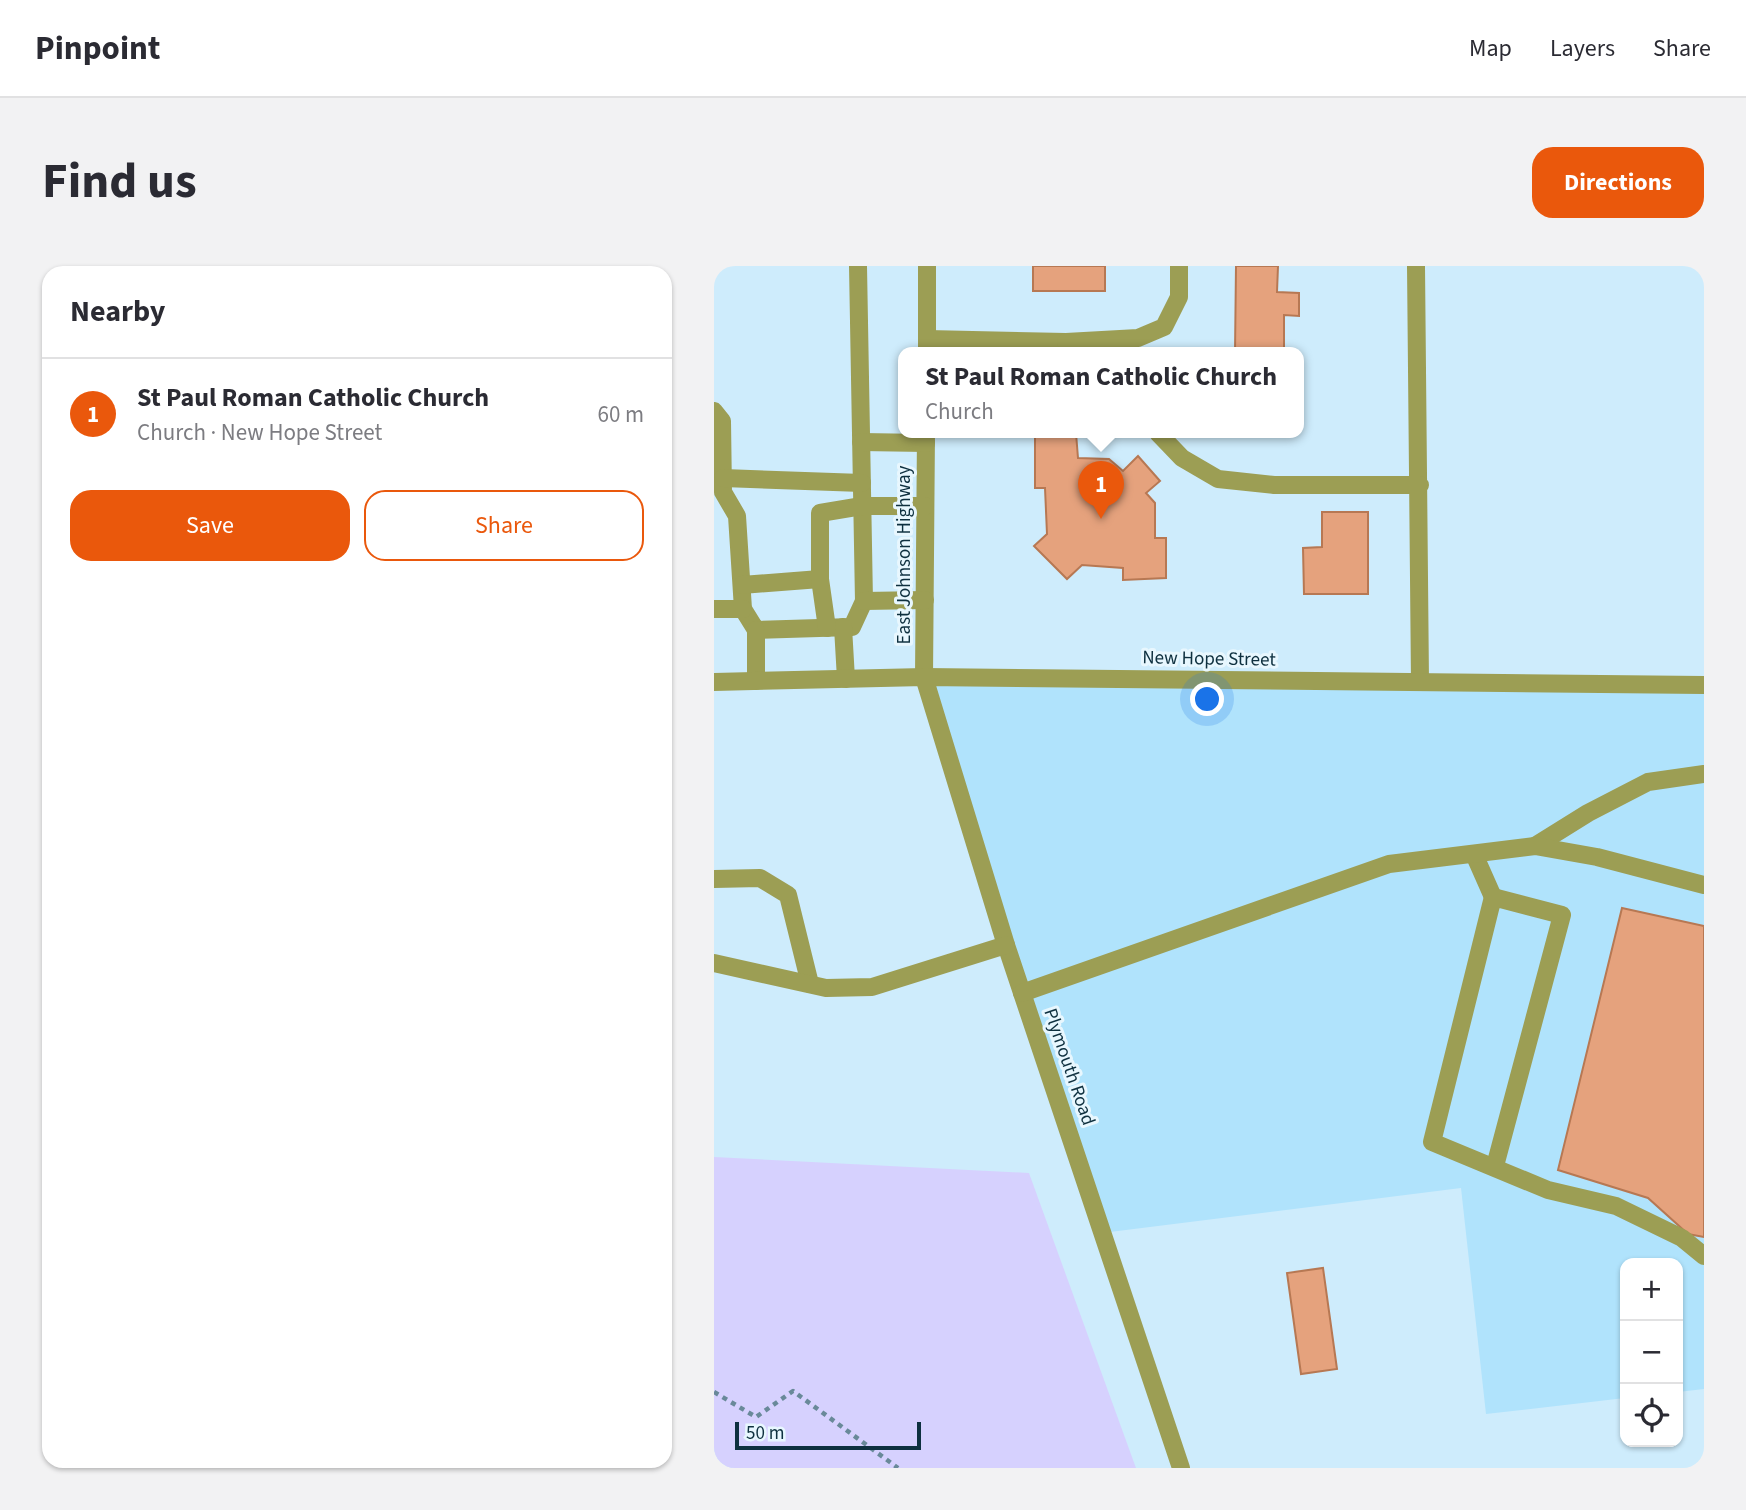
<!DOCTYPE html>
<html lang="en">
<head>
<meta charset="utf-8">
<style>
	:root { --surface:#fff; --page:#f2f2f3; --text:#2b2b33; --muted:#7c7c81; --line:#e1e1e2; --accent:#ea580c }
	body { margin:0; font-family:"Source Sans 3",sans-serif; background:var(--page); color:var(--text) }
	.controls { position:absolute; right:21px; bottom:21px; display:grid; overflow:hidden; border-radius:14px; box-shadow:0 2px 5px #0004 }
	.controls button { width:63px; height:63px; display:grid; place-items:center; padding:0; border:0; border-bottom:2px solid var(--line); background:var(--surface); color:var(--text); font:35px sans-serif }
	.scale { position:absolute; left:21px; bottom:18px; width:186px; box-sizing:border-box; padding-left:7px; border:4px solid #0e303f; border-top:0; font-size:19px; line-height:24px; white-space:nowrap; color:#0e303f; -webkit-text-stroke:5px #e8f7fe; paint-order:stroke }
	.you { position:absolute; left:494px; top:434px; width:24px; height:24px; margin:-18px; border:5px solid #fff; border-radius:50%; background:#1a73e8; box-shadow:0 0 0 10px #1a73e833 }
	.badge { display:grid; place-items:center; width:46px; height:46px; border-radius:50%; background:var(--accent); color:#fff; font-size:23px; font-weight:700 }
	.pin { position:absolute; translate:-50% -58px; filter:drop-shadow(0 2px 4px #0008) }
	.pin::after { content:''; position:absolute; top:37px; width:24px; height:21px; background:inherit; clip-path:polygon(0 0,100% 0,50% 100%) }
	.popup { position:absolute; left:184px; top:81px; width:406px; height:91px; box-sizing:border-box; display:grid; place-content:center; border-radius:14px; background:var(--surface); filter:drop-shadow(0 2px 5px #0005); font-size:23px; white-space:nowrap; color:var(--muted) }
	.popup b { font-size:26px; color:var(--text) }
	.popup::after { content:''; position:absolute; left:50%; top:100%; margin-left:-14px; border:14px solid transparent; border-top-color:var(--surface) }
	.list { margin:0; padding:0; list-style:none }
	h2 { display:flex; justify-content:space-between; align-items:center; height:91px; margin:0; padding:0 28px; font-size:30px }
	h2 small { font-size:23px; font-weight:400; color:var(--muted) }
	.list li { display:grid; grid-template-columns:46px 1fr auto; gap:21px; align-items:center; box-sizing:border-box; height:112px; padding:0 28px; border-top:2px solid var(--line) }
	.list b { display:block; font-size:26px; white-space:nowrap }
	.list p { margin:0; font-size:23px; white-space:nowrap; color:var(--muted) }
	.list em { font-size:23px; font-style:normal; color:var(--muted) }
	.actions { display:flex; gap:14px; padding:21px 28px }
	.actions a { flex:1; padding:16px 0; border:2px solid var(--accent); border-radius:21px; text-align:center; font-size:24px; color:var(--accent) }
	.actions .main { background:var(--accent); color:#fff }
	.icon { flex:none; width:38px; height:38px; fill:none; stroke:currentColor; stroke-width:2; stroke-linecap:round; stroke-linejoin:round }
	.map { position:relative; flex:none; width:990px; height:1202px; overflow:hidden; border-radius:21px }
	header { display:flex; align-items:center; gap:42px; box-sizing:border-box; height:98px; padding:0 35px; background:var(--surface); border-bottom:2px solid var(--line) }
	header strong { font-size:33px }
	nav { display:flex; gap:38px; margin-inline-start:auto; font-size:24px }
	.intro { display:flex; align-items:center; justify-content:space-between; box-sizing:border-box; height:168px; padding:0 42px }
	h1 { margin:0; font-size:49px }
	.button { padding:18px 32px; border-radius:21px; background:var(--accent); color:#fff; font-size:24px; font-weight:700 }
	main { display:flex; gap:42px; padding:0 42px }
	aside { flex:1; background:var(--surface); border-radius:21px; box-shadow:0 2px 5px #0004 }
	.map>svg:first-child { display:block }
	.built { fill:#b0e3fc }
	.green { fill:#d6d1fe }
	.building { fill:#e5a27d; stroke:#b77853; stroke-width:2 }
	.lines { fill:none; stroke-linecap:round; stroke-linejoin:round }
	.path { stroke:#698999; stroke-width:4.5; stroke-dasharray:5 5; stroke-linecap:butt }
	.minor { stroke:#9c9e54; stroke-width:18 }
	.labels { text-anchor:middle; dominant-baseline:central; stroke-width:6; stroke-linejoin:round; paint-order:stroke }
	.street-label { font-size:19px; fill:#0e303f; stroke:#e8f7fe }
</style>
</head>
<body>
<header>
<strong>Pinpoint</strong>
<nav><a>Map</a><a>Layers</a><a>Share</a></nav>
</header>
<div class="intro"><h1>Find us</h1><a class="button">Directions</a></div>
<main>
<aside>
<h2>Nearby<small></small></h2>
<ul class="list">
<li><span class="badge">1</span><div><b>St Paul Roman Catholic Church</b><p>Church · New Hope Street</p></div><em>60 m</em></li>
</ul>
<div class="actions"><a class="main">Save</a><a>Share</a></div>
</aside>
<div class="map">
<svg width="990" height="1202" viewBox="0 0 990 1202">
	<rect width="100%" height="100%" fill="#ceecfc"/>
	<path class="built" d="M210,411L990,419V1123L964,1126V997H911V1132L772,1148L747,922L388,967Z"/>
	<path class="green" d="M0,891L315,907L422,1202H0Z"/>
	<g class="building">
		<rect x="319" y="0" width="72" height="25"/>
		<path d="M522,0H564L563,26L585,27V50L570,49V87H521Z"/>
		<path d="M321,167H362L364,192L395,193L409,205L424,190L446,215L432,227L441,237V272H452V312L409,314V302L368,299L353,313L320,280L333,268L331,222H321Z"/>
		<path d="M608,246H654V328H590L589,282L608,281Z"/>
		<path d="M908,642L990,660V971L974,968L934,932L844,904Z"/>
		<path d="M609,1002L623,1103L587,1108L573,1007Z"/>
	</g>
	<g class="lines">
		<path class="path" d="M0,1126L42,1151L79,1125L184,1202"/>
		<g class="minor">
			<path d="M702,0L706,416"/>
			<path d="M213,73L352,76L360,84"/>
			<path d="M352,76L424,72L450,61L465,31V0"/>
			<path d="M213,87V0"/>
			<path d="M0,145L8,155L9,226L23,250L29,343L42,364L138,361L150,335L144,0"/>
			<path d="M212,167L210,411L292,679L467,1202"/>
			<path d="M444,167L468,192L504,213L560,219H706"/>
			<path d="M147,176L212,177"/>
			<path d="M9,212L148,217"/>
			<path d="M28,319L106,313"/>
			<path d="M150,335L211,334"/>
			<path d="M0,343H29"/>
			<path d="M129,361L132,413"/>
			<path d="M113,362L106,313V247L148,240H211"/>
			<path d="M42,364V415"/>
			<path d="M0,416L210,411L990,419"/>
			<path d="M821,580L874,547L934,516L990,508"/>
			<path d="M760,588L779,631"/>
			<path d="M0,613L46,612L74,629L96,718"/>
			<path d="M0,697L112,722L158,721L292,679"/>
			<path d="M308,727L675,598L821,580L883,591L990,619"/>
			<path d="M781,900L848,649L779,631L718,876L834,924L902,940L968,972L990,990"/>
		</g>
	</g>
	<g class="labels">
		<g class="street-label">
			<text transform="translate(190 289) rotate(-90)">East Johnson Highway</text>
			<text transform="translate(495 393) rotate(1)">New Hope Street</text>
			<text transform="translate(355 801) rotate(71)">Plymouth Road</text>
		</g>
	</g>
</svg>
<div class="controls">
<button>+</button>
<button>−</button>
<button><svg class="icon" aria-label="locate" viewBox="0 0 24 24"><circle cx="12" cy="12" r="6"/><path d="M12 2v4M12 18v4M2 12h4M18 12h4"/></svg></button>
</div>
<div class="scale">50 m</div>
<div class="you"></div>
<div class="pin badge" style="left:387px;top:253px">1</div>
<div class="popup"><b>St Paul Roman Catholic Church</b>Church</div>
</div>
</main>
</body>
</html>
